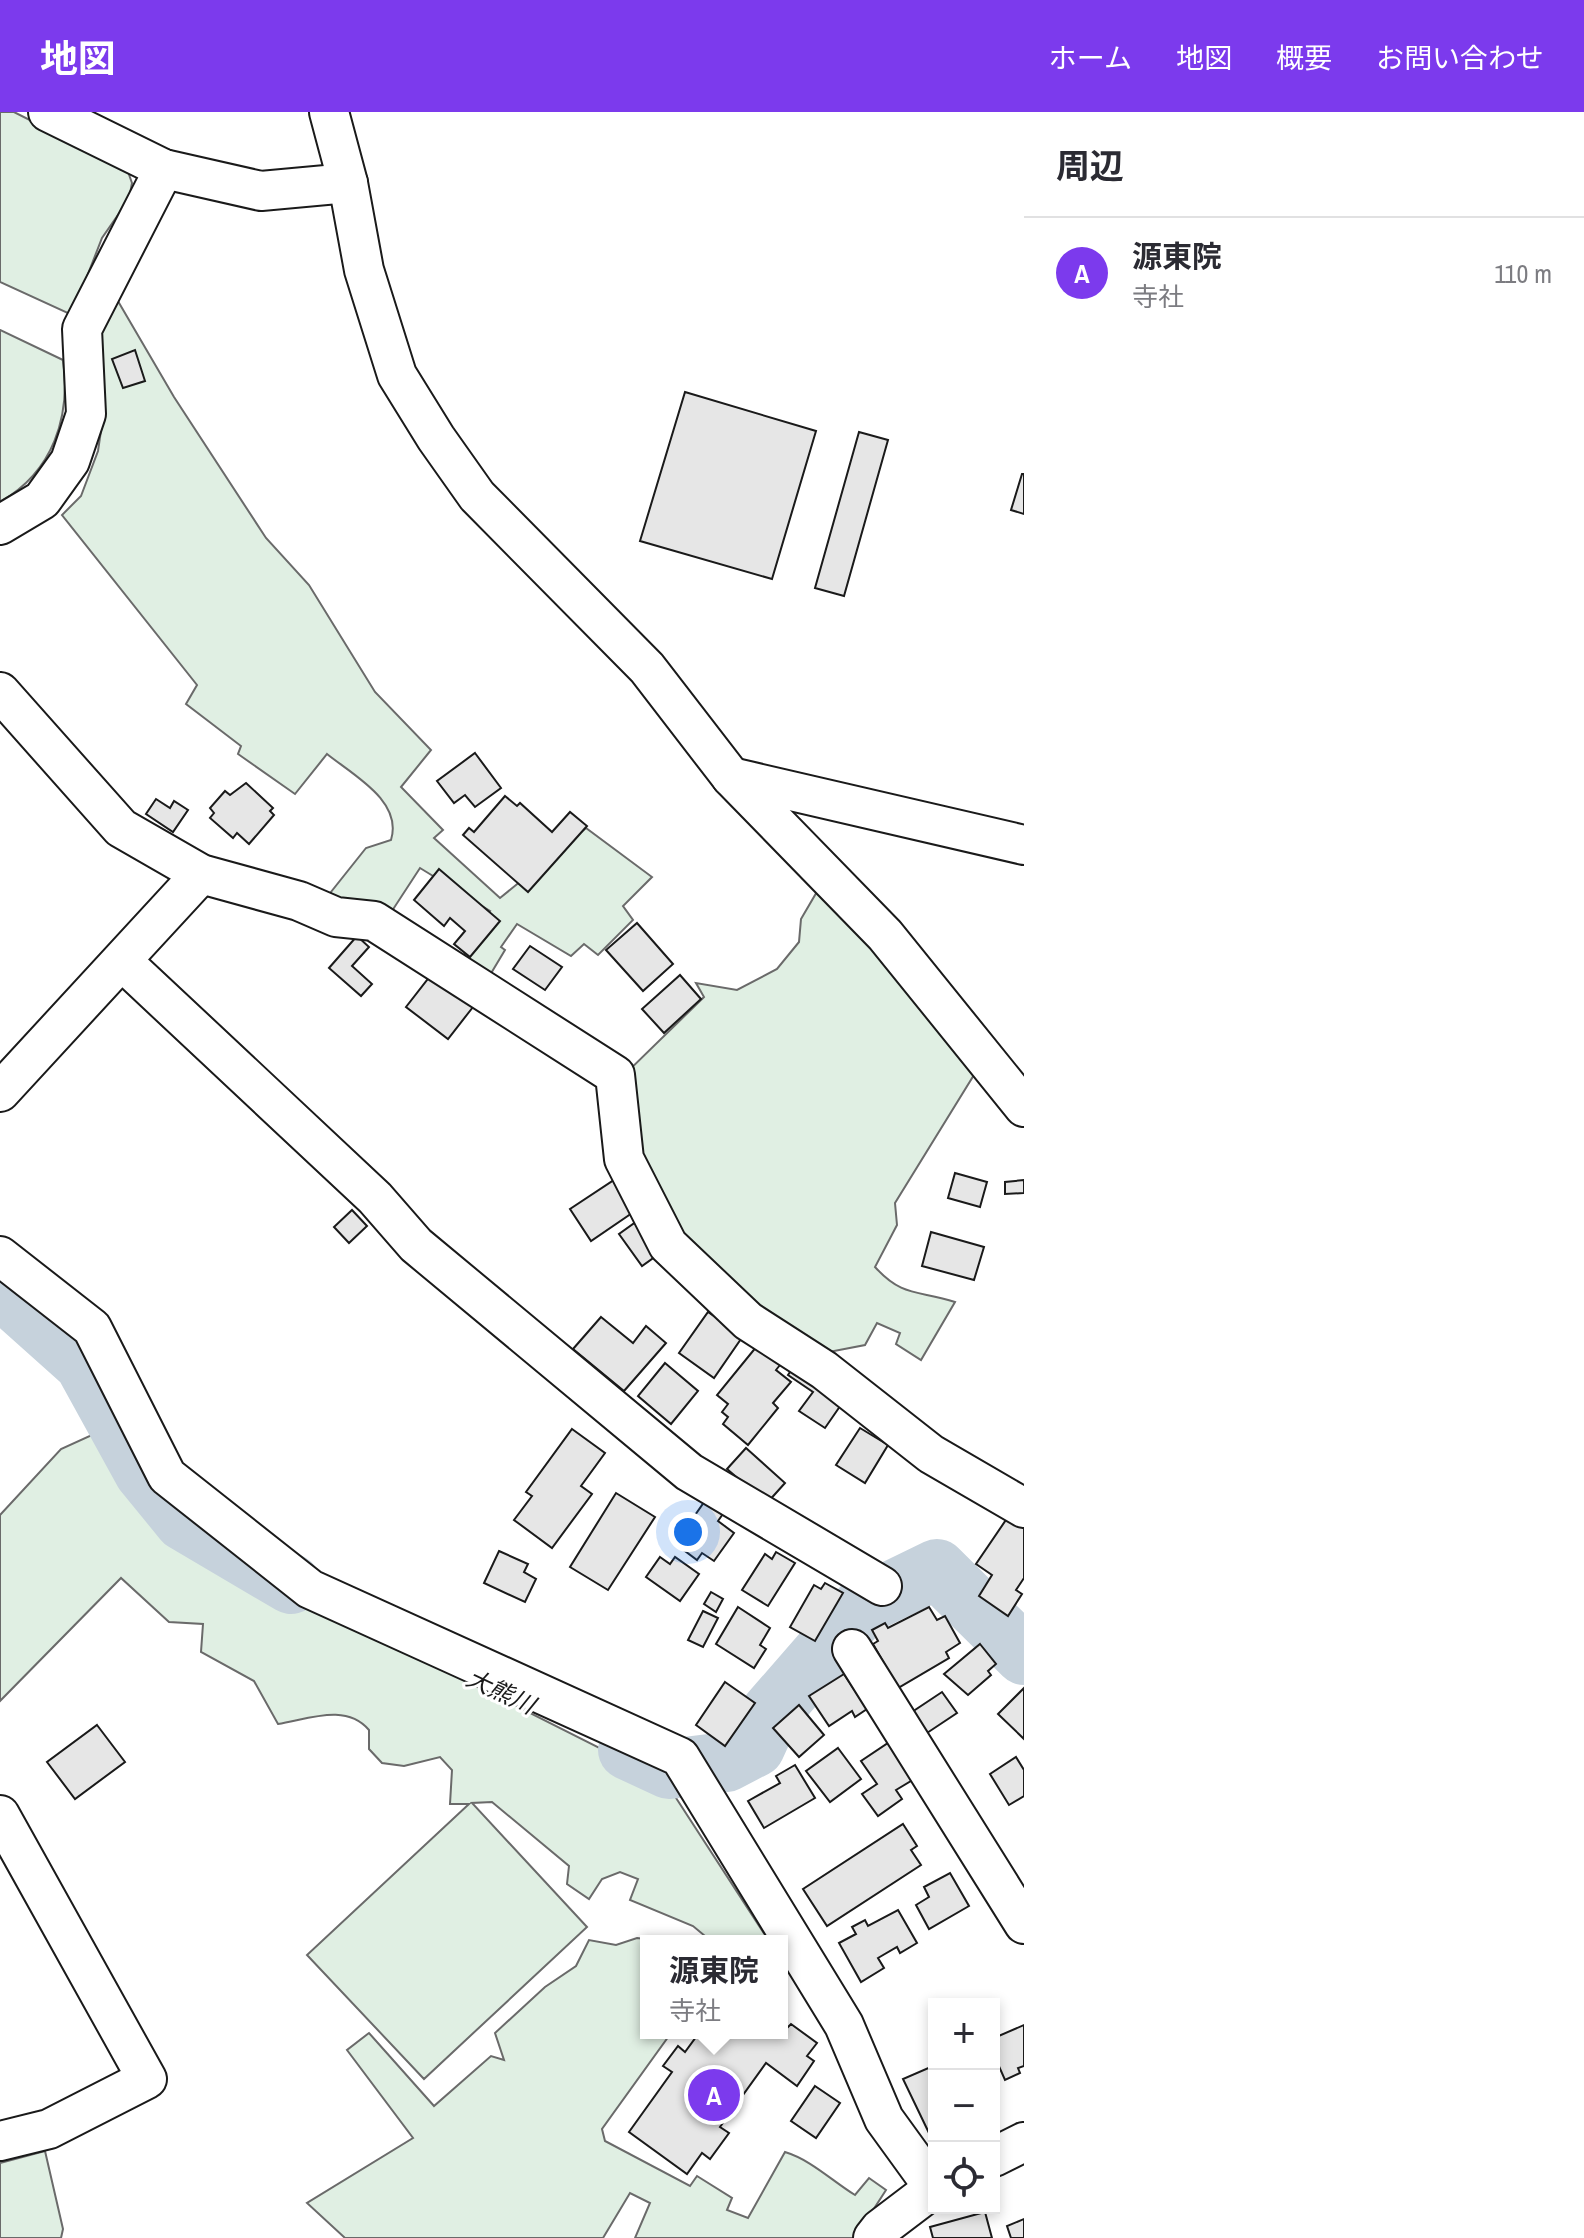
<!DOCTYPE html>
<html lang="ja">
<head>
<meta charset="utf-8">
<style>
	:root { --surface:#fff; --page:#f7f7f7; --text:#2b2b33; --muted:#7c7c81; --line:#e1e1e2; --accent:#7c3aed }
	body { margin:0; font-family:"Archivo Narrow","Noto Sans JP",sans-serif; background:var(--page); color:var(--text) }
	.controls { position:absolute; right:24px; bottom:24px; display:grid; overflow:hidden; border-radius:0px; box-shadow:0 4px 12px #0003 }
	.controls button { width:72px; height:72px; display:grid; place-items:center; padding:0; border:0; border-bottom:2px solid var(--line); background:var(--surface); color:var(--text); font:40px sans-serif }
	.you { position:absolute; left:688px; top:1420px; width:28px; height:28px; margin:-20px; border:6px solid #fff; border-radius:50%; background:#1a73e8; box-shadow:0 0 0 12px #1a73e833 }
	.badge { display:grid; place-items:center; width:52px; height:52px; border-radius:50%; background:var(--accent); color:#fff; font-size:26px; font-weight:700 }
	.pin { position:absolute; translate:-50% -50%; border:4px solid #fff; box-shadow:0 2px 8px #0006 }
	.popup { position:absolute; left:640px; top:1823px; width:148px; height:104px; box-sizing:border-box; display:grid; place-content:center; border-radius:0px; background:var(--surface); filter:drop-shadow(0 2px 6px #0005); font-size:26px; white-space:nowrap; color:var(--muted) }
	.popup b { font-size:30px; color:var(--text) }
	.popup::after { content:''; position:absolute; left:50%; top:100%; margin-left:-16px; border:16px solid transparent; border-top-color:var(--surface) }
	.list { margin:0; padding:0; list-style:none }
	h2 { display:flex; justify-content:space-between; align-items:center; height:104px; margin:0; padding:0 32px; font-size:34px }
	h2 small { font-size:26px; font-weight:400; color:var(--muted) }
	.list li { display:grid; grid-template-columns:52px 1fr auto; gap:24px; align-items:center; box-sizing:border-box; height:112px; padding:0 32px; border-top:2px solid var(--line) }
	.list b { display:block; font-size:30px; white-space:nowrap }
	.list p { margin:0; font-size:26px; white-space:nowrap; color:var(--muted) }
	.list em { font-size:26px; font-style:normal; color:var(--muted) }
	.icon { flex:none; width:44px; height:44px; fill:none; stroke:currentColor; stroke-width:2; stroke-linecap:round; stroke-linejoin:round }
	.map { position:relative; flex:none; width:1024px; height:2126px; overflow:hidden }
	header { display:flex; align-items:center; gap:48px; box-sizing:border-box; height:112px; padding:0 40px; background:var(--accent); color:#fff }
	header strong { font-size:38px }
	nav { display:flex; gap:44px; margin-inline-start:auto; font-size:28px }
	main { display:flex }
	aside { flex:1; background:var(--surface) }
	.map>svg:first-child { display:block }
	.green { fill:#e0efe3; stroke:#6a6a6a; stroke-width:2 }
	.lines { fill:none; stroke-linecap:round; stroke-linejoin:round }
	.river { stroke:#c6d2dc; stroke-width:60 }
	.building { fill:#e6e6e6; stroke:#1a1a1a; stroke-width:2 }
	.minor-casing { stroke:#1a1a1a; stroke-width:42 }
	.minor { stroke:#fff; stroke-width:38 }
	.labels { text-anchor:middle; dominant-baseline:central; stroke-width:6; stroke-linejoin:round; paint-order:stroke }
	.water-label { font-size:24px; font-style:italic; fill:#1a1a1a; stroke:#fff }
</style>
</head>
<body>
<header>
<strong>地図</strong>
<nav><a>ホーム</a><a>地図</a><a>概要</a><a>お問い合わせ</a></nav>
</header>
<main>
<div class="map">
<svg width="1024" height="2126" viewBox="0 0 1024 2126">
	<rect width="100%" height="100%" fill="#fff"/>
	<g class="green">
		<path d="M0,0H14L127,57L132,71L129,87L102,126L72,203L0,170Z"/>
		<path d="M115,184L174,285L266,426L309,473L375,580L431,638L401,675L443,718L434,726L500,786L586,716L652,765L623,794L633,808L598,843L584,832L571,844L517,812L501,835L505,838L487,868L460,847L493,812L485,805L490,799L420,756L390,802L323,790L366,736L391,728C403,689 353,663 327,642L295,682L238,642L241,634L186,592L197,573L62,403L81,384L98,339L103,305L96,222Z"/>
		<path d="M0,218L63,248C71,305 53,360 0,390Z"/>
		<path d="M818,778L916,877L977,958L895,1091L897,1113L875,1155C903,1186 919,1178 955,1190L921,1248L896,1232L900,1221L877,1211L865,1233L829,1240L700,1156L630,1033L622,965L704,885L696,871L737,878L777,857L799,830L801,807Z"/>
		<path d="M105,1317L154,1392L212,1441L665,1669L769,1829H711L693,1814L630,1788L638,1767L620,1760L602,1767L589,1787L567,1772L569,1754L492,1690L472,1691L587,1815L424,1967L307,1843L469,1692H450L452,1658L440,1645L404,1654L382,1651L369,1637V1618C346,1591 309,1607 278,1612L254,1569L201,1540L203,1512L169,1510L121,1466L0,1589V1403L61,1337Z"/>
		<path d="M637,1826L661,1829H646V1921H671L602,2017L605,2029L690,2074L697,2064L732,2086L727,2098L748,2106L785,2040C811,2048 831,2068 855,2083L869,2066L886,2078L855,2126H635L650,2091L630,2081L603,2126H345L307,2091L413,2026L347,1938L369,1921L434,1994L491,1944L504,1948L495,1921L545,1875L576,1854L589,1828L616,1833Z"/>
		<path d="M45,2039L63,2117L61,2126H0V2051Z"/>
	</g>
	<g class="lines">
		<g class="river">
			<path d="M0,1176L84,1251L144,1360L184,1409L291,1472"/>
			<path d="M628,1638L669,1657L726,1650L755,1635L771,1600L865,1492L937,1457L1024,1543"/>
		</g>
	</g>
	<g class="building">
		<path d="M135,238L145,269L123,276L112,247Z"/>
		<path d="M685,280L816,319L772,467L640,429Z"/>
		<path d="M859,320L888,328L844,484L815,476Z"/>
		<path d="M1022,362H1024V402L1011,398Z"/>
		<path d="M475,641L501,676L475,695L465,683L454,691L437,669Z"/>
		<path d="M246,671L273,696L270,699L274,703L249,732L237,721L233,726L210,706L214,701L210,696L225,679L230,683Z"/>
		<path d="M505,684L517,694L520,691L552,720L570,700L587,714L528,780L463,723L469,716L474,720Z"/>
		<path d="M156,687L170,696L174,689L188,698L173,720L146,702Z"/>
		<path d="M439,757L500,809L470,845L454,832L465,819L450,806L444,814L414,788Z"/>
		<path d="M637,811L673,852L643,879L606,838Z"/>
		<path d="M357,824L369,835L352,854L372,872L361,884L329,856Z"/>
		<path d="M530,834L562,855L545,878L513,857Z"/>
		<path d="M431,863L473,895L448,927L406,895Z"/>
		<path d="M680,863L701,887L664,921L642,897Z"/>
		<path d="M955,1061L987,1070L980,1095L948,1086Z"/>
		<path d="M614,1068L635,1099L591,1129L570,1097Z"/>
		<path d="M1024,1068V1081L1005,1082V1070Z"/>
		<path d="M352,1098L367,1114L349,1131L334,1115Z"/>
		<path d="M640,1107L663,1139L642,1154L619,1122Z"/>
		<path d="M931,1120L984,1135L974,1168L922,1154Z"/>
		<path d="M708,1200L743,1224L714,1266L679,1241Z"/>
		<path d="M601,1205L633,1231L646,1214L666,1231L624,1279L573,1237Z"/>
		<path d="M757,1234L780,1253L776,1258L791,1270L773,1291L778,1296L748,1333L723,1312L728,1305L722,1300L728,1292L717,1283Z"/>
		<path d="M665,1251L698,1279L671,1312L638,1284Z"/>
		<path d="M795,1253L845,1287L825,1316L799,1299L813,1280L788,1263Z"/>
		<path d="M860,1316L888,1333L865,1371L836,1353Z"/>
		<path d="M572,1317L605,1341L581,1374L592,1382L552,1436L514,1408L532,1384L526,1380Z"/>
		<path d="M746,1336L785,1371L767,1391L727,1357Z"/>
		<path d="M616,1381L655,1405L608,1478L570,1455Z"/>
		<path d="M707,1386L725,1399L718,1409L734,1421L714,1449L702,1441L697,1448L681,1436L685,1431L679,1426Z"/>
		<path d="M1012,1399L1024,1407V1466L1016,1478L1022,1482L1008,1504L979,1484L992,1463L976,1452Z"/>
		<path d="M499,1439L528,1452L524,1460L536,1467L525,1490L484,1471Z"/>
		<path d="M776,1440L795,1451L768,1494L742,1478L765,1442L772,1447Z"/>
		<path d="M660,1445L670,1452L675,1445L699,1462L680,1489L646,1465Z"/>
		<path d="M825,1471L843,1481L815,1529L790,1515L814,1473L821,1477Z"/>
		<path d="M711,1480L723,1487L716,1500L704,1492Z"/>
		<path d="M738,1495L770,1516L760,1533L766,1537L754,1556L716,1532Z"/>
		<path d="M929,1495L937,1508L945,1504L960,1531L946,1540L949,1546L898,1576L873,1532L878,1529L872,1518L885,1511L888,1516Z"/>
		<path d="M703,1499L718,1506L703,1535L688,1528Z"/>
		<path d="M980,1532L996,1552L988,1559L991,1563L968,1583L944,1562Z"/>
		<path d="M844,1562L867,1597L855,1605L852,1599L829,1614L809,1584Z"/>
		<path d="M725,1570L755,1591L725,1634L696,1613Z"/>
		<path d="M1024,1576V1627L998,1602Z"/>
		<path d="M942,1580L957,1601L927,1621L912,1600Z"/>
		<path d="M799,1593L824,1623L799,1645L773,1616Z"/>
		<path d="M97,1613L125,1650L75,1687L47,1650Z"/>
		<path d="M891,1629L916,1666L896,1678L902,1687L878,1704L862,1682L877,1672L861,1649Z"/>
		<path d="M838,1636L861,1667L830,1690L806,1659Z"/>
		<path d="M1016,1645L1024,1658V1684L1009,1693L990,1662Z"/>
		<path d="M795,1653L815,1686L764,1716L748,1689L780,1671L776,1664Z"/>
		<path d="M903,1712L917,1734L911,1738L921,1753L827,1814L803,1777Z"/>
		<path d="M950,1761L969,1794L929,1817L916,1793L929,1785L924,1775Z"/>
		<path d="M898,1798L917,1831L900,1841L897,1835L878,1846L884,1856L861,1870L839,1831L856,1822L852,1815L865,1808L868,1814Z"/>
		<path d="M791,1912L817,1931L807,1944L814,1949L797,1974L766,1951L720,2015L729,2021L710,2047L702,2041L687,2062L629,2020L672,1960L663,1954L678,1934L685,1940L699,1921H782Z"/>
		<path d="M1024,1913V1954L1018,1956L1020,1961L1005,1968L994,1943V1926Z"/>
		<path d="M933,1954L934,2018L929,2021L903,1967Z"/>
		<path d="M815,1974L840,1991L816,2026L791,2009Z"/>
		<path d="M985,2100L992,2126H933L930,2115Z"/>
		<path d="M1024,2107V2126H1011L1007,2114Z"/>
	</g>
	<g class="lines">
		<defs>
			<g id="minor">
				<path d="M48,0L164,57L261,79L348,71"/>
				<path d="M329,0L348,71L364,158L397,263L436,326L477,384L647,556L731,665L885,823L1024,995"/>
				<path d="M0,413L42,388L70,349L86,302L82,217L164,57"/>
				<path d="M0,580L121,716L201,762L299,789L336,805L374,809L615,963L624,1047L668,1133L748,1209L824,1258L931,1342L1024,1396"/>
				<path d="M731,665L1024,733"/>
				<path d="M122,849L375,1086L416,1133L689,1360L882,1474"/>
				<path d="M0,980L201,762"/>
				<path d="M0,1144L92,1216L167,1364L310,1477L680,1645L844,1913L884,2007L934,2076"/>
				<path d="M852,1537L1024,1812"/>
				<path d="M0,1703L147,1967L49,2017L0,2029"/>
				<path d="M994,2045L1024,2030"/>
				<path d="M873,2126L880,2117L934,2076"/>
			</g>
		</defs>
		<use href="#minor" class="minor-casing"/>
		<use href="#minor" class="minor"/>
	</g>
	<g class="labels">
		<g class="water-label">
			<text transform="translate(501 1579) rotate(25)">大熊川</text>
		</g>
	</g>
</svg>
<div class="controls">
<button>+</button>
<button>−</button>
<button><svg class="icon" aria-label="locate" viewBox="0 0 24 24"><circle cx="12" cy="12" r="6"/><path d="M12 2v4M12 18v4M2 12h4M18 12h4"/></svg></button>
</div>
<div class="you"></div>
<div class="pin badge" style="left:714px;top:1983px">A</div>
<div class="popup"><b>源東院</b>寺社</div>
</div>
<aside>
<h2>周辺<small></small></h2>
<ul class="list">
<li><span class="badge">A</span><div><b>源東院</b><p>寺社</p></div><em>110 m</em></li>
</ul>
</aside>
</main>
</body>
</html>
